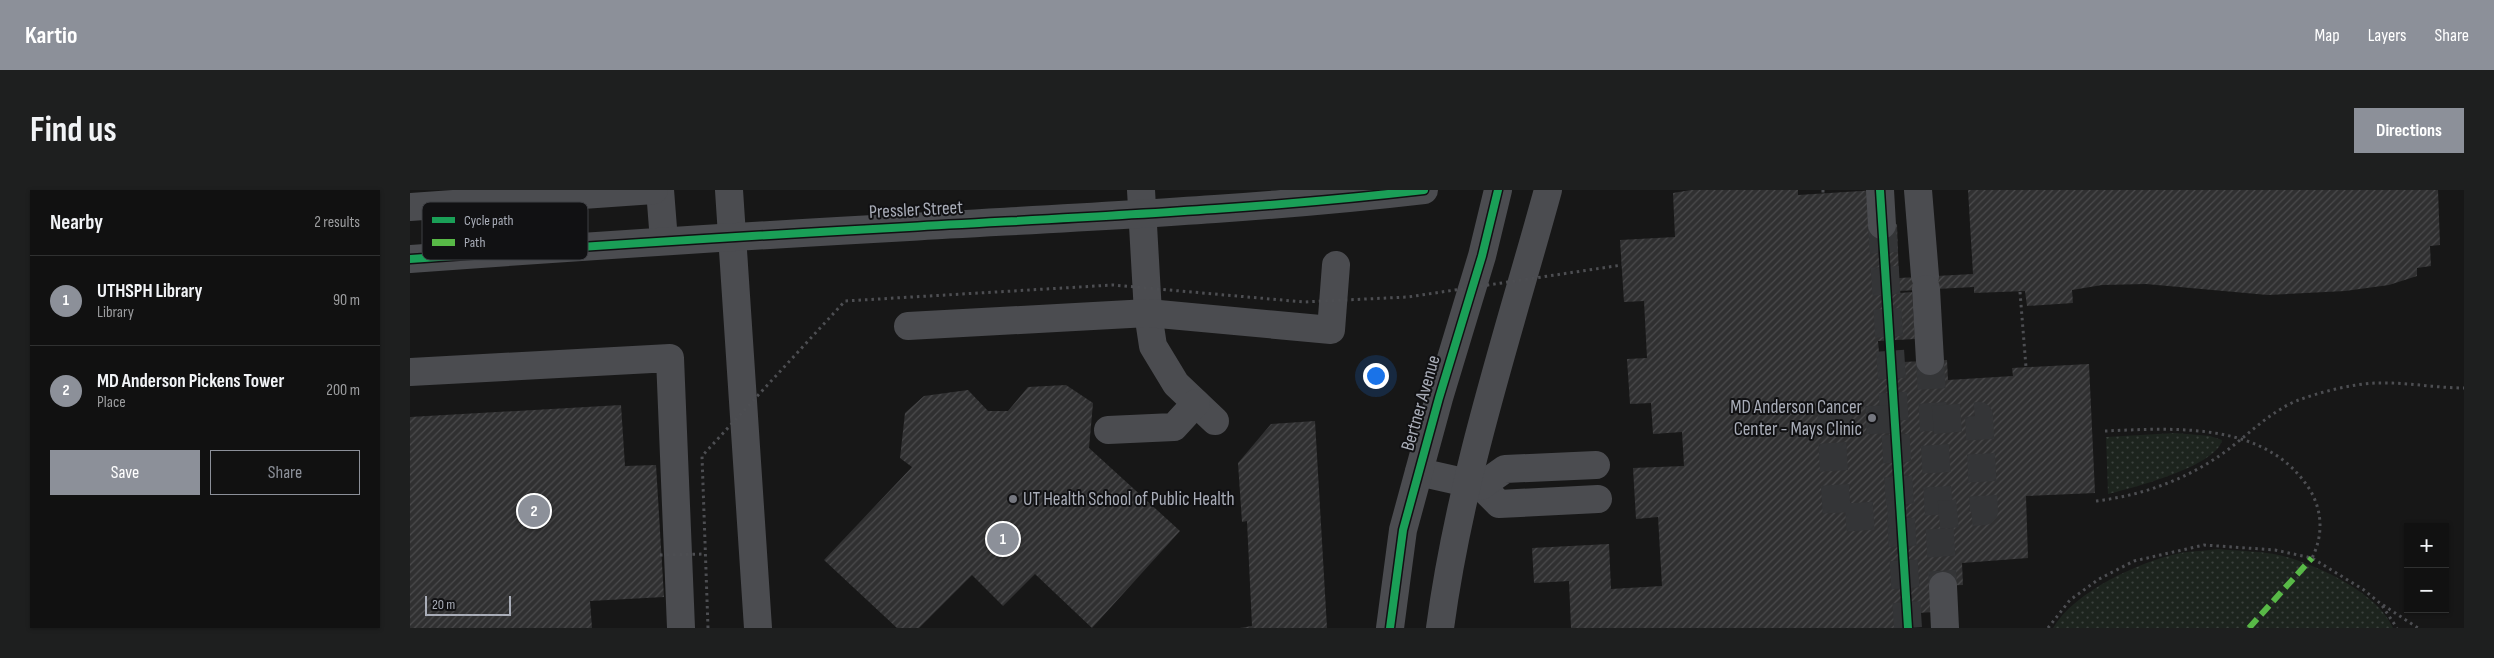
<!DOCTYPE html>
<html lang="en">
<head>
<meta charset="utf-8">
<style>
	:root { --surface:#111; --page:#1e1f1f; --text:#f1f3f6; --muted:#9c9d9f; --line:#303131; --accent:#8c9099 }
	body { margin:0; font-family:"Sofia Sans Condensed",sans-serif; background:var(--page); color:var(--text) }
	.controls { position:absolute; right:15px; bottom:15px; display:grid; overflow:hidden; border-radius:0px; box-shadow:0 1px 4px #0004 }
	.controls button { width:45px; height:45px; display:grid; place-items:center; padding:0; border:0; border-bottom:1px solid var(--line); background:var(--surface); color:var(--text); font:25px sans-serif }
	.scale { position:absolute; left:15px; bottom:12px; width:86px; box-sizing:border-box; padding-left:5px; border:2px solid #a9adb8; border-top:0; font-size:14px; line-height:18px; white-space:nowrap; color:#a9adb8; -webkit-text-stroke:4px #111113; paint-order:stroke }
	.you { position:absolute; left:965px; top:185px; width:18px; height:18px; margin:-12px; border:4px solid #fff; border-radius:50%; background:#1a73e8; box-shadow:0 0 0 8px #1a73e833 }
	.badge { display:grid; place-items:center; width:32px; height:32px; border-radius:50%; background:var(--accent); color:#fff; font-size:16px; font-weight:700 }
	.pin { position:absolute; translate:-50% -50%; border:2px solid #fff; box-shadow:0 1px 5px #0006 }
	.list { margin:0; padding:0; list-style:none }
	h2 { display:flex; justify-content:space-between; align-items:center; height:65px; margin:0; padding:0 20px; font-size:21px }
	h2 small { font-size:16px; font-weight:400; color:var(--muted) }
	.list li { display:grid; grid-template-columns:32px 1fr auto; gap:15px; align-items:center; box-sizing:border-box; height:90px; padding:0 20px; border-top:1px solid var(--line) }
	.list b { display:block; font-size:19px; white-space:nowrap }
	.list p { margin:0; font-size:16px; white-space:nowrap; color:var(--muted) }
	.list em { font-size:16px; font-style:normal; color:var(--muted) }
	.actions { display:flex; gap:10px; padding:15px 20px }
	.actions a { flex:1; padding:11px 0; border:1px solid var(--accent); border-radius:0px; text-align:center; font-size:18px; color:var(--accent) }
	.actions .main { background:var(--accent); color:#fff }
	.map { position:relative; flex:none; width:2054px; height:438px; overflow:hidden; border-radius:0px }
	header { display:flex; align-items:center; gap:30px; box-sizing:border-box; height:70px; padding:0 25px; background:var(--accent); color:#fff }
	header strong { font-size:24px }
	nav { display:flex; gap:28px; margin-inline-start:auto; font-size:18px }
	.intro { display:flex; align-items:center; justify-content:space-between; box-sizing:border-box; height:120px; padding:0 30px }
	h1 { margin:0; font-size:35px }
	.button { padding:12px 22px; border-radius:0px; background:var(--accent); color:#fff; font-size:18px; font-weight:700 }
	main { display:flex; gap:30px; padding:0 30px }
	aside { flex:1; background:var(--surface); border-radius:0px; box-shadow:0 1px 4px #0004 }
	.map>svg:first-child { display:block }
	.grass { fill:url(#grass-dots) }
	.building { fill:url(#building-hatch) }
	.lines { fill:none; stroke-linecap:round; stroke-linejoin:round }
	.minor-tunnel { stroke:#343537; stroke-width:28; stroke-dasharray:28 14; stroke-linecap:butt }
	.path { stroke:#4d4e52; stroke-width:3; stroke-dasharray:2.5 4; stroke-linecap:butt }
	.minor { stroke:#4b4c50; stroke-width:28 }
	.path-bridge { stroke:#4d4e52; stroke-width:3; stroke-dasharray:2.5 4; stroke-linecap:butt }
	.quiet { stroke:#58b947; stroke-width:6; stroke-dasharray:12 6; stroke-linecap:butt }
	.cycleway-casing { stroke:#111113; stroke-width:11 }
	.cycleway { stroke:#1a9f57; stroke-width:8 }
	.poi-dot { fill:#767880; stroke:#111113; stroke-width:2 }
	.labels { text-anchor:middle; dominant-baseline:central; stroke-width:4; stroke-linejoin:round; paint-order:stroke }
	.street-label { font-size:19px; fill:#a9adb8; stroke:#111113 }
	.poi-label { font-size:19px; fill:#a9adb8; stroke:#111113; text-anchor:end }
	.key { fill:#111113; stroke:#3f4045; stroke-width:1 }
	.key-label { font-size:14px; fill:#a9adb8 }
</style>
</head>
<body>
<header>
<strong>Kartio</strong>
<nav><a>Map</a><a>Layers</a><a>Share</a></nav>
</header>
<div class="intro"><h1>Find us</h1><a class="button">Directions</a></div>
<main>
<aside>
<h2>Nearby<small>2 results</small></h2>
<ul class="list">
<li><span class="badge">1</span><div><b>UTHSPH Library</b><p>Library</p></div><em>90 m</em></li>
<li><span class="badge">2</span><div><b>MD Anderson Pickens Tower</b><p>Place</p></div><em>200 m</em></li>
</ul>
<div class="actions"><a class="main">Save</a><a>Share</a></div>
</aside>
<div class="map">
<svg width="2054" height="438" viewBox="0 0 2054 438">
	<defs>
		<pattern id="grass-dots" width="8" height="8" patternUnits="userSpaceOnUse" patternTransform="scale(1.25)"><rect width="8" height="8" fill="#1d241e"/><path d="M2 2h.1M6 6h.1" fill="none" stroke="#3b413d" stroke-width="1.8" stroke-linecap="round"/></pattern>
		<pattern id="building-hatch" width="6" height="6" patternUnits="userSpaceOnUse" patternTransform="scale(1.25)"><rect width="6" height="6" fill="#303031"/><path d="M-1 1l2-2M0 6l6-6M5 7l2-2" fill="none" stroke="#4b4b4d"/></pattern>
	</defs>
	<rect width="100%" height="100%" fill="#171717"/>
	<g class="grass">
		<path d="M1765,243L1800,246L1812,250C1807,276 1722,298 1698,304L1696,247Z"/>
		<path d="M1808,359C1829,361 1852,361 1873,366C1907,375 1968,403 1983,438H1643C1665,401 1729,372 1770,363C1782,361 1795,361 1808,359Z"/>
	</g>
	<g class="building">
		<path d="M1281,0H1388V5L1467,0L1469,35L1487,34L1489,88L1563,84L1558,0H2028L2030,55L2020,56L2021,76L2007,78V86L1979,95L1935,101L1858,105L1736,94L1692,95L1662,100L1663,113L1617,116L1615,101L1564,103V97L1489,101L1490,103L1502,102L1505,149L1468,151L1470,173L1537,170L1538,190L1603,186L1602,178L1679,174L1685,303L1616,306L1618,368L1552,373L1553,395L1523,396L1524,422L1491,424L1492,438H1161L1159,391L1124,393L1122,358L1199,354L1201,399L1252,396L1248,327L1226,329L1223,278L1274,276L1272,242L1243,244L1241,213L1220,214L1217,169L1237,168L1234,111L1214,112L1210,50L1265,47L1263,3Z"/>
		<path d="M656,195L683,213L679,258L770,341L682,438L625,384L593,416L562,385L509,438H487L414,370L502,277L490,268L495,223L514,206L558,200L578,221H598L618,197Z"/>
		<path d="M211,215L215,276L246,275L254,407L180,411L182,438H0V227Z"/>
		<path d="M905,231L917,438H830L842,436L837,331L832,332L828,273L861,234Z"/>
	</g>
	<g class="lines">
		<g class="minor-tunnel">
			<path d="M1472,35L1498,438"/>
			<path d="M1520,171L1533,396"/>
			<path d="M1484,229L1421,232L1427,328L1491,324"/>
			<path d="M1523,230L1569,226L1574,321L1529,325"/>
		</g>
		<g class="path">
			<path d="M1413,0V3"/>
			<path d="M1610,102L1616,177"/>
			<path d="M1695,241C1765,238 1857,231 1900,300C1913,322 1913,346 1902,368"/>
			<path d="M1686,311C1727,306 1767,293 1803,270C1832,252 1854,225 1886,211C1910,202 1941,194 1967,193C1996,192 2025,198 2054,198"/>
			<path d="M1973,415L2008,438"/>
			<path d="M1638,438L1660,410L1689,389L1724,371L1794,355L1865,360L1902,368L1954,400L1971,414L1987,438"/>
		</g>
		<g class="minor">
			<path d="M250,0L254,51"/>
			<path d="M319,0L348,438"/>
			<path d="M731,0L738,123L743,156L766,194L805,231"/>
			<path d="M1470,0L1472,35"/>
			<path d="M1508,0L1515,86"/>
			<path d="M0,17L244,0"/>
			<path d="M0,69C166,57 333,46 499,37C671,27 843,20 1014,0"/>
			<path d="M1516,99L1520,171"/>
			<path d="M498,136L738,123L921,140L926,75"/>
			<path d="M0,182L260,168L271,438"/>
			<path d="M698,240L764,237L786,213"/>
			<path d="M1009,282L1071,296L1089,314L1188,309"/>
			<path d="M1071,296L1095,279L1186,275"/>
			<path d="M1533,396L1535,438"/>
			<path d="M980,438L993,340L1029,208L1072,66L1088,0"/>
			<path d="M1030,438C1050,288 1098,145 1138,0"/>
		</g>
		<g class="path-bridge">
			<path d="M250,365L295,364"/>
			<path d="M298,438L292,266L435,111L703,95L894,112L998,107L1212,75"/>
		</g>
		<path class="quiet" d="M1839,438L1902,368"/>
		<defs>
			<g id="cycleway">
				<path d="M1470,0L1498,438"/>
				<path d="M0,69C166,57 333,46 499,37C671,27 843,20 1014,0"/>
				<path d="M980,438L993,340L1029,208L1072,66L1088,0"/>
			</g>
		</defs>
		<use href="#cycleway" class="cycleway-casing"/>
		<use href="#cycleway" class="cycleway"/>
	</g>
	<g class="poi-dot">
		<circle cx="1462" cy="228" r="5"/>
		<circle cx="603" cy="309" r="5"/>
	</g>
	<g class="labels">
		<g class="street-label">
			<text transform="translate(506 20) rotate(-3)">Pressler Street</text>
			<text transform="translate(1011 213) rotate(-74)">Bertner Avenue</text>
		</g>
		<g class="poi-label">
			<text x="1452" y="217">MD Anderson Cancer<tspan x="1452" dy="22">Center - Mays Clinic</tspan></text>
			<text x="613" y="309" text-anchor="start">UT Health School of Public Health</text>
		</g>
	</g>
	<rect x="12" y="12" width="166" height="58" rx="8" class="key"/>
	<rect x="22" y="27" width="23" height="6" fill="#1a9f57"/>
	<rect x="22" y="49" width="23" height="7" fill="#58b947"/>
	<g class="key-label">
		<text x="54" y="35">Cycle path</text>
		<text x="54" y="57">Path</text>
	</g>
</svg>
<div class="controls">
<button>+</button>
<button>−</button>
</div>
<div class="scale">20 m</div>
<div class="you"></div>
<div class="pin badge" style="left:593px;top:349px">1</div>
<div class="pin badge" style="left:124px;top:321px">2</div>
</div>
</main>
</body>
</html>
